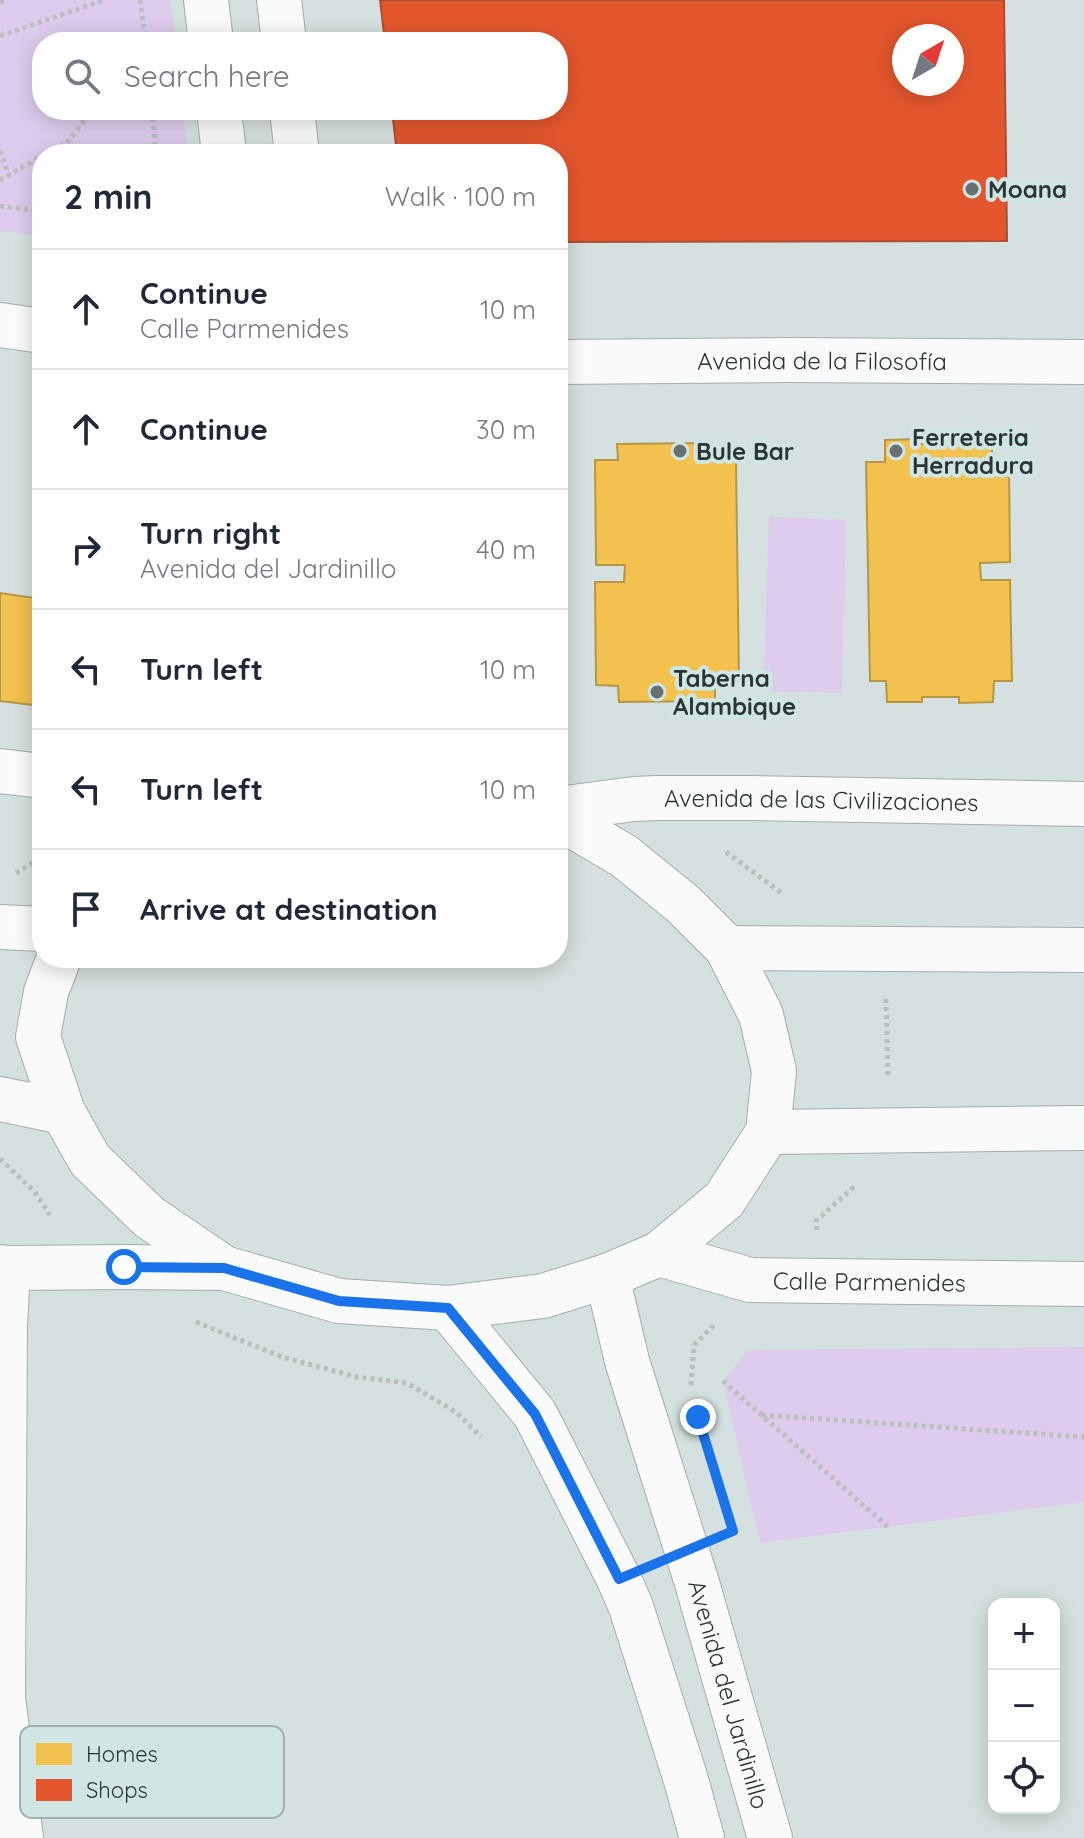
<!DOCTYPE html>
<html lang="en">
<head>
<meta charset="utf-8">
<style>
	:root { --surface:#fff; --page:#f6f6f7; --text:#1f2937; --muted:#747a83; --line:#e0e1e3 }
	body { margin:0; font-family:Quicksand,sans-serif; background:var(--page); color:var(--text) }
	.controls { position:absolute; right:24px; bottom:24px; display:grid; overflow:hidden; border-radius:16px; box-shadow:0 4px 20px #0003 }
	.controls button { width:72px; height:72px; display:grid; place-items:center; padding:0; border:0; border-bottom:2px solid var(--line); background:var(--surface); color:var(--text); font:40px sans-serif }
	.compass { position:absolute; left:892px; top:24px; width:72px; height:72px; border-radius:50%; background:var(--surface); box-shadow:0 4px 20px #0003; rotate:39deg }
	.stop { position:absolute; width:24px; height:24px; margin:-18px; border:6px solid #1a73e8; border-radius:50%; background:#fff }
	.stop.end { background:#1a73e8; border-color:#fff; box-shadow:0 2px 8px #0008 }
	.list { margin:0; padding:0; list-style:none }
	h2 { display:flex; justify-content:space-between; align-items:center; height:104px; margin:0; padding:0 32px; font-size:34px }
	h2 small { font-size:26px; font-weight:400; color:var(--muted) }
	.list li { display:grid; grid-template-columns:52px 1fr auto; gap:24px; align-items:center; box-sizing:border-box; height:120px; padding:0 32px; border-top:2px solid var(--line) }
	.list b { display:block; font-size:30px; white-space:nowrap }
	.list p { margin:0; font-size:26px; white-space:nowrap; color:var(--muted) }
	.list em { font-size:26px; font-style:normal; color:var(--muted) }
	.icon { flex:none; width:44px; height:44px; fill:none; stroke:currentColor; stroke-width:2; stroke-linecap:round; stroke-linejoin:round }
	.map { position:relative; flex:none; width:1084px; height:1838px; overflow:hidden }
	.search { position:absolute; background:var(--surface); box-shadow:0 4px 20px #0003; left:32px; top:32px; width:536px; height:88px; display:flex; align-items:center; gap:20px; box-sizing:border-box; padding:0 28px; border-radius:32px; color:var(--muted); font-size:30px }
	.panel { position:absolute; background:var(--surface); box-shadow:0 4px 20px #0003; left:32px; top:144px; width:536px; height:824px; border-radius:32px }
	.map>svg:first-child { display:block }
	.green { fill:#ddccec }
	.homes { fill:#f2c14e; stroke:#b79746; stroke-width:2 }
	.shops { fill:#e4572e; stroke:#ad4c30; stroke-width:2; fill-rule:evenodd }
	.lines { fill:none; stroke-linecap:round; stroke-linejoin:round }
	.street-casing { stroke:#a4adad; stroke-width:46 }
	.secondary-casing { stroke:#a4adad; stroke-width:46 }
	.path { stroke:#bbbfbf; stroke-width:5; stroke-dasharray:4 4; stroke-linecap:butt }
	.street { stroke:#f9fafa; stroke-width:44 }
	.secondary { stroke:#f9fafa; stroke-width:44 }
	.route { stroke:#1a73e8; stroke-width:10 }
	.poi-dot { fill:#677170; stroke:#d0e6e5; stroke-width:3 }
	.labels { text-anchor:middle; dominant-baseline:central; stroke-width:8; stroke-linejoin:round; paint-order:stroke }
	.poi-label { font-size:24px; font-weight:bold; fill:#2c3434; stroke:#d0e6e5; text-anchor:start }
	.street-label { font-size:24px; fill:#2c3434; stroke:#d0e6e5 }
	.key { fill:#d0e6e5; stroke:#9fb1b0; stroke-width:2 }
	.key-label { font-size:22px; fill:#2c3434 }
</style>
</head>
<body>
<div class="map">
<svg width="1084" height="1838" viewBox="0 0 1084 1838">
	<rect width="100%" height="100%" fill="#d5e1e0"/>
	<g class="green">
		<path d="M0,0H170L176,42H42V110H183L188,154H42V236L0,231Z"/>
		<path d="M769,517L846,520L842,693L763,691Z"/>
		<path d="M1084,1347V1502L760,1543L723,1381L748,1350Z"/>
	</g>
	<g class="homes">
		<path d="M919,439V444L956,443V440L992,439V461H1009L1010,562L980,563L981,580H1010L1012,681H994L993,702L959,703V697H922V702H887L886,681H870L866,462H885V440Z"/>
		<path d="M712,443V460H736L739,684L715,685V701L619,702L618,686L596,685L595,582H624L625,565H596L595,460H618L617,444Z"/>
		<path d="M0,593L42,599V706L0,701Z"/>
	</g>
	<path class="shops" d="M380,0H1004L1007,241L558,242V154H397L392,110H558V42H385ZM904,36H952V84H904Z"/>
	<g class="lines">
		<defs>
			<g id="street">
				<path d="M0,325L42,331"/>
				<path id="s1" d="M558,362L788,360L1084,362"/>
				<path d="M0,771L42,776"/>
				<path id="s2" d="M558,809L634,799L657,798H752L1084,804"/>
				<path id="s3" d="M659,1254L750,1280L1084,1284"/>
				<path d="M0,1267L8,1268L124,1267L224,1268"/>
				<path d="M8,1268L5,1327L3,1698L21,1838"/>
				<path id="s4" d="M607,1276L627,1361L697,1583L770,1838"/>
				<path d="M448,1308L535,1414L619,1579L631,1607L686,1780L702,1838"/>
			</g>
			<g id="secondary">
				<path d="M206,0L211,42"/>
				<path d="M279,0L284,42"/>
				<path d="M219,110L224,154"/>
				<path d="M292,110L297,154"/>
				<path d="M0,927L42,929"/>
				<path d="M727,948L1084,950"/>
				<path d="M59,958L46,992L38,1037L63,1112L90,1160L149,1217L224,1268L339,1301L448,1308L543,1296L607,1276L659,1254L724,1200L768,1132L774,1071L761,1015L727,948L683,904L624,856L558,817"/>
				<path d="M0,1099L63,1112"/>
				<path d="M768,1132L1084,1128"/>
			</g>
		</defs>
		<use href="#street" class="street-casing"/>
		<use href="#secondary" class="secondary-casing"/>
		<g class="path">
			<path d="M140,0L146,42"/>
			<path d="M0,2L8,0"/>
			<path d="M0,36L104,0"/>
			<path d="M152,110L156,154"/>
			<path d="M0,151L9,175"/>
			<path d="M46,154L67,143L92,110"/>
			<path d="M0,180L42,156"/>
			<path d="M0,206L42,211"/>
			<path d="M726,852L783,894"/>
			<path d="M16,873L42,857"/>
			<path d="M886,999L888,1077"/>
			<path d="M0,1159L34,1191L50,1215"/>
			<path d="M817,1230L816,1221L856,1185"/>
			<path d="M196,1322L282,1357L357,1377L407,1383L456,1412L481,1437"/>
			<path d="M723,1381L888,1527"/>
			<path d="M691,1385L694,1345L715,1324"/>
			<path d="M762,1415L1084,1437"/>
		</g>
		<use href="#street" class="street"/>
		<use href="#secondary" class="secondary"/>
	</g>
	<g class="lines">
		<path class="route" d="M124,1267L224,1268L339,1301L448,1308L535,1414L619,1579L733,1531L698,1417"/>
	</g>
	<g class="poi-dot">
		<circle cx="972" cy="189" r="8"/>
		<circle cx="680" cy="451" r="8"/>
		<circle cx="896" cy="451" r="8"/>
		<circle cx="657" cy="692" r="8"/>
	</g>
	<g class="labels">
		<g class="poi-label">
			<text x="988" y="189">Moana</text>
			<text x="912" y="437">Ferreteria<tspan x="912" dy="28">Herradura</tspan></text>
			<text x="696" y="451">Bule Bar</text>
			<text x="673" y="678">Taberna<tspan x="673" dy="28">Alambique</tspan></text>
		</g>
		<g class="street-label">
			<text stroke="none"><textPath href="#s1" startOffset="264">Avenida de la Filosofía</textPath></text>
			<text stroke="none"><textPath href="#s2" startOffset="264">Avenida de las Civilizaciones</textPath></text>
			<text stroke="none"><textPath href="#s3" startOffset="214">Calle Parmenides</textPath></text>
			<text stroke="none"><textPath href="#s4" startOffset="436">Avenida del Jardinillo</textPath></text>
		</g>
	</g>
	<rect x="20" y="1726" width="264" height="92" rx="12" class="key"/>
	<rect x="36" y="1743" width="36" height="22" fill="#f2c14e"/>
	<rect x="36" y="1779" width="36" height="22" fill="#e4572e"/>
	<g class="key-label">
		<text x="86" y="1762">Homes</text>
		<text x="86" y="1798">Shops</text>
	</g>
</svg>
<div class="controls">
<button>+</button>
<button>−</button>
<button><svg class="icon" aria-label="locate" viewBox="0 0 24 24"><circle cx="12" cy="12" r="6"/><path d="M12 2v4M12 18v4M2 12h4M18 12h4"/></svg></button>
</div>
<svg class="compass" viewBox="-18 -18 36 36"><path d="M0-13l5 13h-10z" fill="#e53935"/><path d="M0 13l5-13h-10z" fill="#747a83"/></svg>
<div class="stop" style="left:124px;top:1267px"></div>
<div class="stop end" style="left:698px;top:1417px"></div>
<div class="search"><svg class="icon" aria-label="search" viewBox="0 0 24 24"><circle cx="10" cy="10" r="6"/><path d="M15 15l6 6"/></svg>Search here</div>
<section class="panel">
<h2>2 min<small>Walk · 100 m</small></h2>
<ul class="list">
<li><svg class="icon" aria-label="ahead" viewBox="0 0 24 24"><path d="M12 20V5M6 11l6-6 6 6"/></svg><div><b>Continue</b><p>Calle Parmenides</p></div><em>10 m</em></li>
<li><svg class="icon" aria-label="ahead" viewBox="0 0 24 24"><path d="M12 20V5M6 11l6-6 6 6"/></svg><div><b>Continue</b></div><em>30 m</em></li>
<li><svg class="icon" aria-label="right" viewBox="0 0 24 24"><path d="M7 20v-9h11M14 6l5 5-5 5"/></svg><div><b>Turn right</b><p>Avenida del Jardinillo</p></div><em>40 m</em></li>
<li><svg class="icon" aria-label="left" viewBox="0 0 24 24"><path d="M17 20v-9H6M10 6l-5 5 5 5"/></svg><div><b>Turn left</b></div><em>10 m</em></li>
<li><svg class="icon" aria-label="left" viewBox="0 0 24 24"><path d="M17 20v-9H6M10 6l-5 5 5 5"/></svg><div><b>Turn left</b></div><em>10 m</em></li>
<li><svg class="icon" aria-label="arrive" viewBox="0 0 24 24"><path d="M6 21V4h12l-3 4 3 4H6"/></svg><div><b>Arrive at destination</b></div></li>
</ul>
</section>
</div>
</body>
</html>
